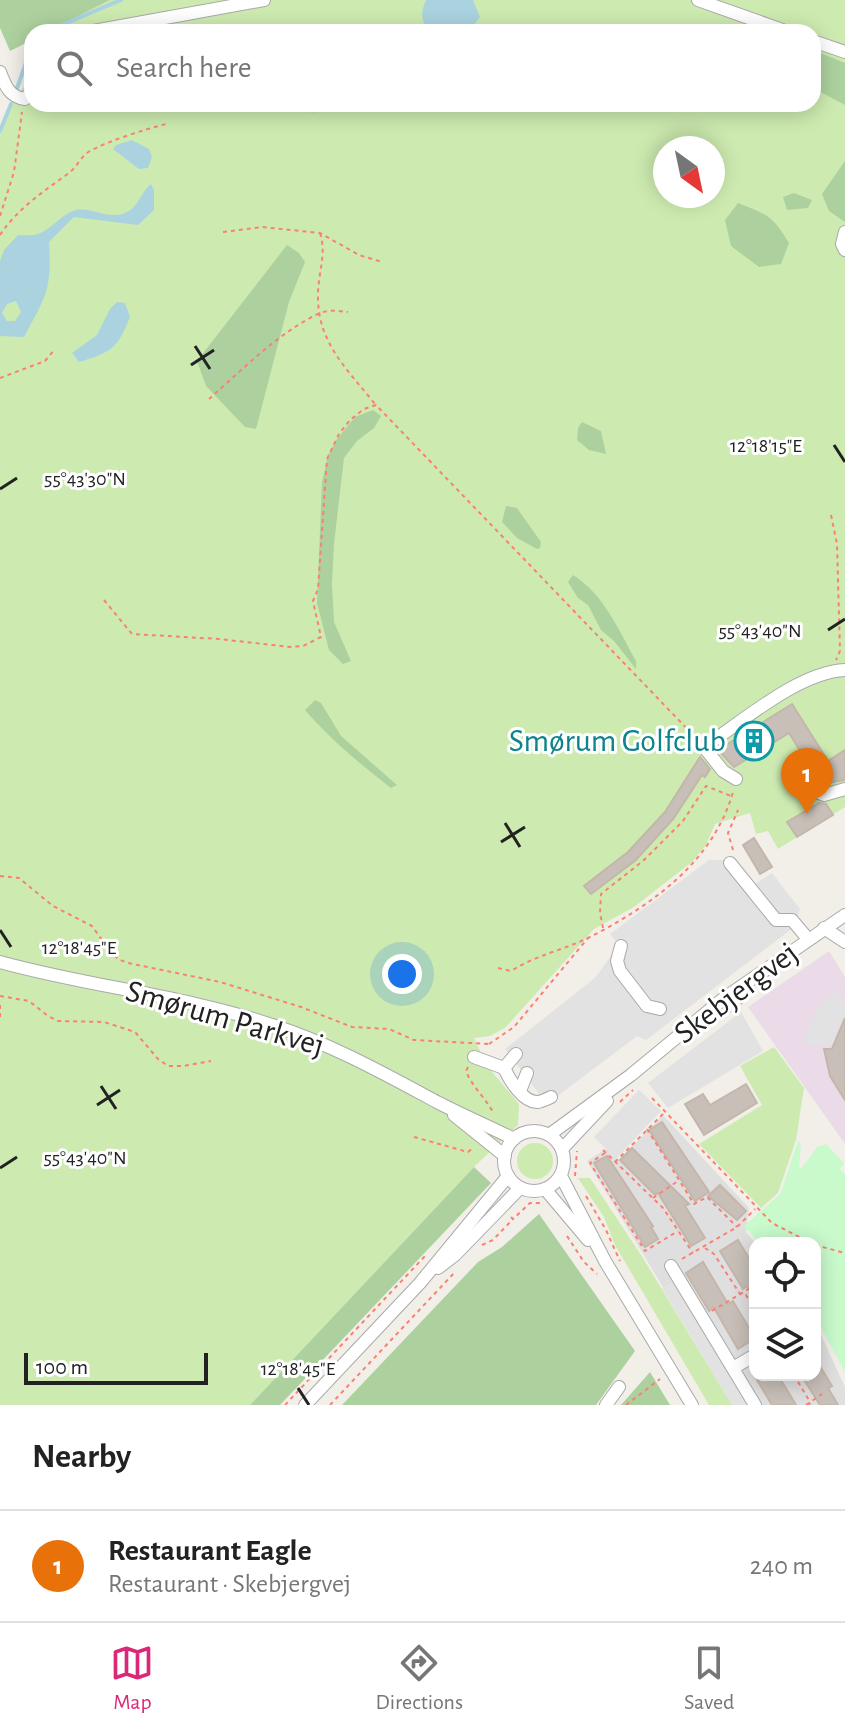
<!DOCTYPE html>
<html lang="en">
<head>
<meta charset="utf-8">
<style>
	:root { --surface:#fff; --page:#f2f2f2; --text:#222; --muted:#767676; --line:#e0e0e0; --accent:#db2777 }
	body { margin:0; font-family:"Alegreya Sans",sans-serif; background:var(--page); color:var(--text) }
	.controls { position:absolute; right:24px; bottom:24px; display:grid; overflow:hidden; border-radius:16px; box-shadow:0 4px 20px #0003 }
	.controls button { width:72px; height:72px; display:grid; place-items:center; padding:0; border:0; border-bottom:2px solid var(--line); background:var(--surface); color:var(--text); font:40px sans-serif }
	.compass { position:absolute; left:653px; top:136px; width:72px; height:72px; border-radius:50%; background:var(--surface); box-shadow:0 4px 20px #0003; rotate:147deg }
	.scale { position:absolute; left:24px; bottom:20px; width:184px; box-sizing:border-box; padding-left:8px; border:4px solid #222; border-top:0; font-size:22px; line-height:28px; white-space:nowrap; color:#222; -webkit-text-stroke:6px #fff; paint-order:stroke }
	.you { position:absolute; left:402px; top:974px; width:28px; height:28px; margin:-20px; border:6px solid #fff; border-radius:50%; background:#1a73e8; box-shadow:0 0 0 12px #1a73e833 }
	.badge { display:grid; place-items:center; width:52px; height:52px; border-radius:50%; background:var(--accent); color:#fff; font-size:26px; font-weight:700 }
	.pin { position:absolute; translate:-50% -66px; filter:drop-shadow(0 2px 4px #0008) }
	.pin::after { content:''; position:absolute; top:42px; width:28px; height:24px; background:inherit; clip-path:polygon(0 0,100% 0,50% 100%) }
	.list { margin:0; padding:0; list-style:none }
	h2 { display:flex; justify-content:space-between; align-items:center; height:104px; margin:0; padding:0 32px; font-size:34px }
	h2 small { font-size:26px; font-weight:400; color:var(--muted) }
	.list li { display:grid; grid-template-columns:52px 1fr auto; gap:24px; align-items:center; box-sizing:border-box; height:112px; padding:0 32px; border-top:2px solid var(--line) }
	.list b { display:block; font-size:30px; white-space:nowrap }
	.list p { margin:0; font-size:26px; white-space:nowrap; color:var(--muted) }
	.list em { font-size:26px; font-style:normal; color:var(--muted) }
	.icon { flex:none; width:44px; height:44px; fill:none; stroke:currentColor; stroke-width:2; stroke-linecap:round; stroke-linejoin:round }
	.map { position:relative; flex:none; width:845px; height:1405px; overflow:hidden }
	.search { position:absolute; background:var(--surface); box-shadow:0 4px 20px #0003; left:24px; right:24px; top:24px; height:88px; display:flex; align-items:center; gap:20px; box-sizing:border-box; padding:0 28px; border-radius:24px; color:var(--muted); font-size:30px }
	.sheet { height:216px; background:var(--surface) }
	nav { display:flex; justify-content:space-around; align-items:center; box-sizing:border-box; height:112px; border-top:2px solid var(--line); background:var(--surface); font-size:22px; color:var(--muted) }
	nav a { display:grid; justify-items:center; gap:4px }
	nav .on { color:var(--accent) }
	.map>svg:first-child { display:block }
	.residential { fill:#e0dfdf }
	.industrial { fill:#ebdbe8 }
	.grass { fill:#cdebb0; fill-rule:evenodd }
	.forest { fill:#add19e }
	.park { fill:#c8facc }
	.parking { fill:#e2e2e2 }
	.water { fill:#aad3df; fill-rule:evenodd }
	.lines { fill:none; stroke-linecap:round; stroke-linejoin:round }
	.stream { stroke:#aad3df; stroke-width:4 }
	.building { fill:#c7bfb8; stroke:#c4b6ab; stroke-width:2 }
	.minor-casing { stroke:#a9a9a9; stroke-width:14 }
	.path { stroke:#fa8072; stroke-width:2; stroke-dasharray:4 4; stroke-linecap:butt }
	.minor { stroke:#fff; stroke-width:12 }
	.ticks { fill:none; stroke:#222; stroke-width:3 }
	.labels { text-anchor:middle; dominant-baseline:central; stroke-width:6; stroke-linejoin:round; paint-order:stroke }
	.culture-label { font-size:32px; fill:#0d838f; stroke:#fff; text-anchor:end }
	.street-label { font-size:32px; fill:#222; stroke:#fff }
	.ticks-label { font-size:20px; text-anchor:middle; fill:#222; stroke:#fff; stroke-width:6; stroke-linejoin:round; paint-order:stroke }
</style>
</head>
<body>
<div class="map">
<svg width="845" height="1405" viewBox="0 0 845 1405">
	<rect width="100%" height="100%" fill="#f2efe9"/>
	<path class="residential" d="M663,1115L749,1208L746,1232L755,1243V1375H815V1322L845,1387V1405H734L587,1161L606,1149L618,1161Z"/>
	<path class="industrial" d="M829,951L845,977V1144L748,1007Z"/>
	<g class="grass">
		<path d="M110,0H845V807L778,849L768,831L756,834L750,813L715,824L706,845L692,862L634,907L594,929L505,1028L490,1036L474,1038L488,1067L519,1104L518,1125L474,1167L250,1405H0V131L7,110L32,75V104H813V32H47ZM665,148H713V196H665Z"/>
		<path d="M774,1047L804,1088L796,1140L778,1193L761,1208L699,1144L762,1105L740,1066Z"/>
		<circle cx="535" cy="1161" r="18"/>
		<path d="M578,1178H590L643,1258L732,1405H709L615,1245L604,1217Z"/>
	</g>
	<g class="forest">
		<path d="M0,0H110L47,32H32V40L10,51L0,28Z"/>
		<path d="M813,50L845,63V105L813,88Z"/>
		<path d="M288,104H333C319,116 302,114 288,104Z"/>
		<path d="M845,161V222L829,211L822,194Z"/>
		<path d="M794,193L812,200L808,208L787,210L783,197Z"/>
		<path d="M738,203C768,215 772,215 789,243L781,264L759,267L731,246L725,220Z"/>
		<path d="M287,245L299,253L305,262L289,302L256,429L245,427L206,386L197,361Z"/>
		<path d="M373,410L381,416L374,428L357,441L344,458L334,544L332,584L334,622L351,661L343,664L329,650L317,603L322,482L328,455L337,439L355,417Z"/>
		<path d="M582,422L601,431L606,454L589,450L577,440L578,428Z"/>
		<path d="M506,506L517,508L541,542L540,548L537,549L517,538L502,522Z"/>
		<path d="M573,575C604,594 619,631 636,661V669L614,641L601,630L588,605L578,598L568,582Z"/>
		<path d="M315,700L321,703L341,736L397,785L391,788C361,765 330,739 305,710Z"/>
		<path d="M474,1167L491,1183L280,1405H250Z"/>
		<path d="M539,1214L635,1351L596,1405H342L478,1262L502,1247Z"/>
		<path d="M650,1372L670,1405H621Z"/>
	</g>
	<path class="park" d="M798,1141L801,1144L799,1168L801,1169L817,1147L826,1144L844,1163L840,1169L845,1174V1372L815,1316V1243H759L744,1226L781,1193Z"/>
	<g class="parking">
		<path d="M709,860H731L752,886L772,873L800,909L794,927L646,1040L637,1036L547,1104L505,1049L595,978L619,945L610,934Z"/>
		<path d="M835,991L845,1004V1020L838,1027L832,1046L805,1044L804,1038L818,1008Z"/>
		<path d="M741,1012L763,1051L668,1108L648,1083Z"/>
		<path d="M639,1090L661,1111L616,1159L594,1137Z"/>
		<path d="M678,1278L755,1405H732L662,1288Z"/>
	</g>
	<g class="water">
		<path d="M426,0H473L480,17L468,32H430C421,21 420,13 426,0Z"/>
		<path d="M132,140L149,149L152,157L148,168L139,169L113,149L116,145Z"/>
		<path d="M151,184L154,190V210L138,225L74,217L49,242C52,290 46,296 24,337L0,336V261L4,250L18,235C24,235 33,236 38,234C52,229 61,214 76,210C94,207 109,221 127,212C140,205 140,193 151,184ZM16,301L21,312L15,321H7L2,313L7,304Z"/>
		<path d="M117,302L125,303L130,317C117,349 112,352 79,362L72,353L97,335L110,309Z"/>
	</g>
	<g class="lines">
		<g class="stream">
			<path d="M45,32L121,0"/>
			<path d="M16,91L32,46"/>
			<path d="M0,131L11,104"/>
		</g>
	</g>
	<g class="building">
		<path d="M792,704L828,761L845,750V780L821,784L789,733L734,767L718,750Z"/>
		<path d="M700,757L710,769L705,777L702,775L674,818L636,860L591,894L584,886L628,852L665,812Z"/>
		<path d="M819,803L826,804L833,815L797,837L787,822Z"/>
		<path d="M754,838L772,867L760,874L743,845Z"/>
		<path d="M845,1018V1100L830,1076L824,1049H832Z"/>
		<path d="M746,1084L757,1103L704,1135L685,1104L703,1094L710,1105Z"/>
		<path d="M662,1122L709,1192L695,1201L649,1130Z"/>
		<path d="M632,1148L689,1204L685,1206L705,1238L691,1246L658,1193L655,1195L620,1160Z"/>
		<path d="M607,1156L653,1226L651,1227L658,1239L645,1247L594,1163Z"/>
		<path d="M720,1185L746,1211L737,1220L708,1196Z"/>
		<path d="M738,1240L755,1268V1297L748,1286L743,1289L720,1251Z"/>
		<path d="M703,1262L728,1304L733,1301L755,1338L738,1349L714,1308L709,1311L686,1273Z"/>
		<path d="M815,1358L832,1386L828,1388L838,1405H820L801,1375H815Z"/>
		<path d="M765,1375H778L796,1405H772L757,1380Z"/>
	</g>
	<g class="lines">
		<defs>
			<g id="minor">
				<path d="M698,0L788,32"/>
				<path d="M88,32L264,0"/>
				<path d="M813,41L845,52"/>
				<path d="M0,72C5,85 9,97 25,99L32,91"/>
				<path d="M845,232L842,244L845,250"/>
				<path d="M736,779L723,771L704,747C743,721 799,672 845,670"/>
				<path d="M804,787L824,795L845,789"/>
				<path d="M730,863L776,920H792L808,939"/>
				<path d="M824,928L845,942"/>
				<path d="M621,946L617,961L620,971L647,1006L660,1009"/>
				<path d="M0,962C90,987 183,995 272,1025C331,1044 383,1073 437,1102C462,1115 488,1126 514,1139"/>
				<path d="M474,1057L504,1068C509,1079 523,1103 538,1102C543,1101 547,1099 551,1097"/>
				<path d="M504,1068L516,1054"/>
				<path d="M520,1091L527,1073"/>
				<path d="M454,1115L505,1156"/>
				<circle cx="534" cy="1161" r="30"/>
				<path d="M549,1135L631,1075L723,999L845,915"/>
				<path d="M562,1149L607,1101"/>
				<path d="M561,1176L605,1261L692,1405"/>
				<path d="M545,1189L588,1240"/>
				<path d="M671,1266L755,1405"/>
				<path d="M438,1268L455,1255L520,1188"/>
				<path d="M733,1368L755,1355"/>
				<path d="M305,1405L420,1283L508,1176"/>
				<path d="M606,1405L619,1387"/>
			</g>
		</defs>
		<use href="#minor" class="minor-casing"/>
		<g class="path">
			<path d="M0,216L14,172L22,112"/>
			<path d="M223,232L262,227L320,233L359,255L382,262"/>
			<path d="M320,233C327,255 318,272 318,295C317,342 347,369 375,404"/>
			<path d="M0,235C17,209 44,191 69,173C77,167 81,156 90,151C108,141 146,129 166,124"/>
			<path d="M0,378L45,361L55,349"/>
			<path d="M209,399C242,370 278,333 318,314C328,309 338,311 348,312"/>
			<path d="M831,515L837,544L840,651L836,660"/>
			<path d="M104,600L132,634L219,639L290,647L303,646L321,637L313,601L318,589L327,459L339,434L350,420L364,409L376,405L695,737"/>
			<path d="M733,850L728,833L738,810"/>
			<path d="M0,876L19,878L53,906L92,926L109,950L118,959L128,963L220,982L301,1007L352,1027L389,1029L414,1040L489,1044"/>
			<path d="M603,928L600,913L601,894L643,861L683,821L706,786L731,796"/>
			<path d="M498,968L511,971C536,955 564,950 590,937C652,905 713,862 733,792"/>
			<path d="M0,996L29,1001L48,1016L58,1021L104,1022L135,1032L158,1059L168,1066H183L211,1061"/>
			<path d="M0,1005V1020"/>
			<path d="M715,1023L752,995"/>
			<path d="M489,1044L514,1027L588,938"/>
			<path d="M468,1067L466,1071C472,1087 486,1098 494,1114"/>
			<path d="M652,1098L772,1223L811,1243"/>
			<path d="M620,1102L633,1090"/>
			<path d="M647,1129L694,1204L707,1197L737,1227"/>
			<path d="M414,1137L468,1152L473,1148"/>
			<path d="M603,1150L663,1208L693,1253"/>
			<path d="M605,1153L590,1163L645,1251L678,1231"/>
			<path d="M615,1162L664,1113"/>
			<path d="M575,1176L577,1151"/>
			<path d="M586,1196L606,1230L620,1261"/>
			<path d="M653,1198L678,1181"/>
			<path d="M511,1217L513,1219L530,1203H541"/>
			<path d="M567,1236L584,1262L597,1274"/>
			<path d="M482,1245L493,1240L513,1219"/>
			<path d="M815,1245L845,1253"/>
			<path d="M705,1248L714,1254L740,1294L746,1295L755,1311"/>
			<path d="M682,1259L737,1227L755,1209"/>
			<path d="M712,1311L752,1287"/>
			<path d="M794,1375L810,1402L809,1405"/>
			<path d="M285,1405L425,1256"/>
			<path d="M330,1405L455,1272"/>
			<path d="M626,1405L660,1379"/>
			<path d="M806,1405L822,1394"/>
		</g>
		<use href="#minor" class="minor"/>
	</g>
	<path class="ticks" d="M195,346L210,369M191,365L214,350M834,445L845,462M0,489L17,478M828,630L845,619M505,823L520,847M501,842L525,827M0,930L11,947M101,1086L116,1109M97,1105L120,1090M0,1168L17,1157M298,1388L309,1405"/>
	<defs>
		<symbol id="building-ring" viewBox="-11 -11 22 22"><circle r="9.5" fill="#fff" stroke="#0f9aa8" stroke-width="1.5"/><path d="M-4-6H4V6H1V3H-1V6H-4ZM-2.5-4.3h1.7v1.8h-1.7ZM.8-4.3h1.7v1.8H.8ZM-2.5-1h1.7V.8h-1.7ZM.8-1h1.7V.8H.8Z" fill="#0f9aa8"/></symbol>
	</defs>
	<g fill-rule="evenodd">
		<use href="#building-ring" x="732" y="719" width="44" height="44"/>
	</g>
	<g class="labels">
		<g class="culture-label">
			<text x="726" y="741">Smørum Golfclub</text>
		</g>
		<g class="street-label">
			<text transform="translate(736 993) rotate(-37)">Skebjergvej</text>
			<text transform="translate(225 1018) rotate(16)">Smørum Parkvej</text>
		</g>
	</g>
	<g class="ticks-label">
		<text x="766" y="452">12°18'15"E</text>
		<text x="85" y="485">55°43'30"N</text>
		<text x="760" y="637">55°43'40"N</text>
		<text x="79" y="954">12°18'45"E</text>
		<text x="85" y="1164">55°43'40"N</text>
		<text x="298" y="1375">12°18'45"E</text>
	</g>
</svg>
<div class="controls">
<button><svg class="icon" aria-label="locate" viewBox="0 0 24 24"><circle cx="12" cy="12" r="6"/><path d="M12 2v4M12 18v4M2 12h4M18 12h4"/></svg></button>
<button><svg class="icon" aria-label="layers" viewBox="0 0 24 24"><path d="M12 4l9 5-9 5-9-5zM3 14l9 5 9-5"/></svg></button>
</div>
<svg class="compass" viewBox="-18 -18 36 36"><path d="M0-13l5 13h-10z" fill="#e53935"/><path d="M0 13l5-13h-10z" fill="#767676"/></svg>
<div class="scale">100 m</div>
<div class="you"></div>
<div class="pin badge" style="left:807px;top:814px;background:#e8710a">1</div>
<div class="search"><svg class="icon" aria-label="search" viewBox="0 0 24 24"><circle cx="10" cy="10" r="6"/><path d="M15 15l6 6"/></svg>Search here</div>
</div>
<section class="sheet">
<h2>Nearby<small></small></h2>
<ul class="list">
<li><span class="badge" style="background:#e8710a">1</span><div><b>Restaurant Eagle</b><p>Restaurant · Skebjergvej</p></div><em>240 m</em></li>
</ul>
</section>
<nav>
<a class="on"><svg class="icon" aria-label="map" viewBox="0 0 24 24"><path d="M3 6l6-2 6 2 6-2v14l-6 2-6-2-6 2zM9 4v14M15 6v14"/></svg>Map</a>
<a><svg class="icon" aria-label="directions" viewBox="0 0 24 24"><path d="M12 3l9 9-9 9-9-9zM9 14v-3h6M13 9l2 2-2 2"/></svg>Directions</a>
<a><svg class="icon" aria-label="saved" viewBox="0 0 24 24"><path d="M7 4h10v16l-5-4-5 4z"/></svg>Saved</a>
</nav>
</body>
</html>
